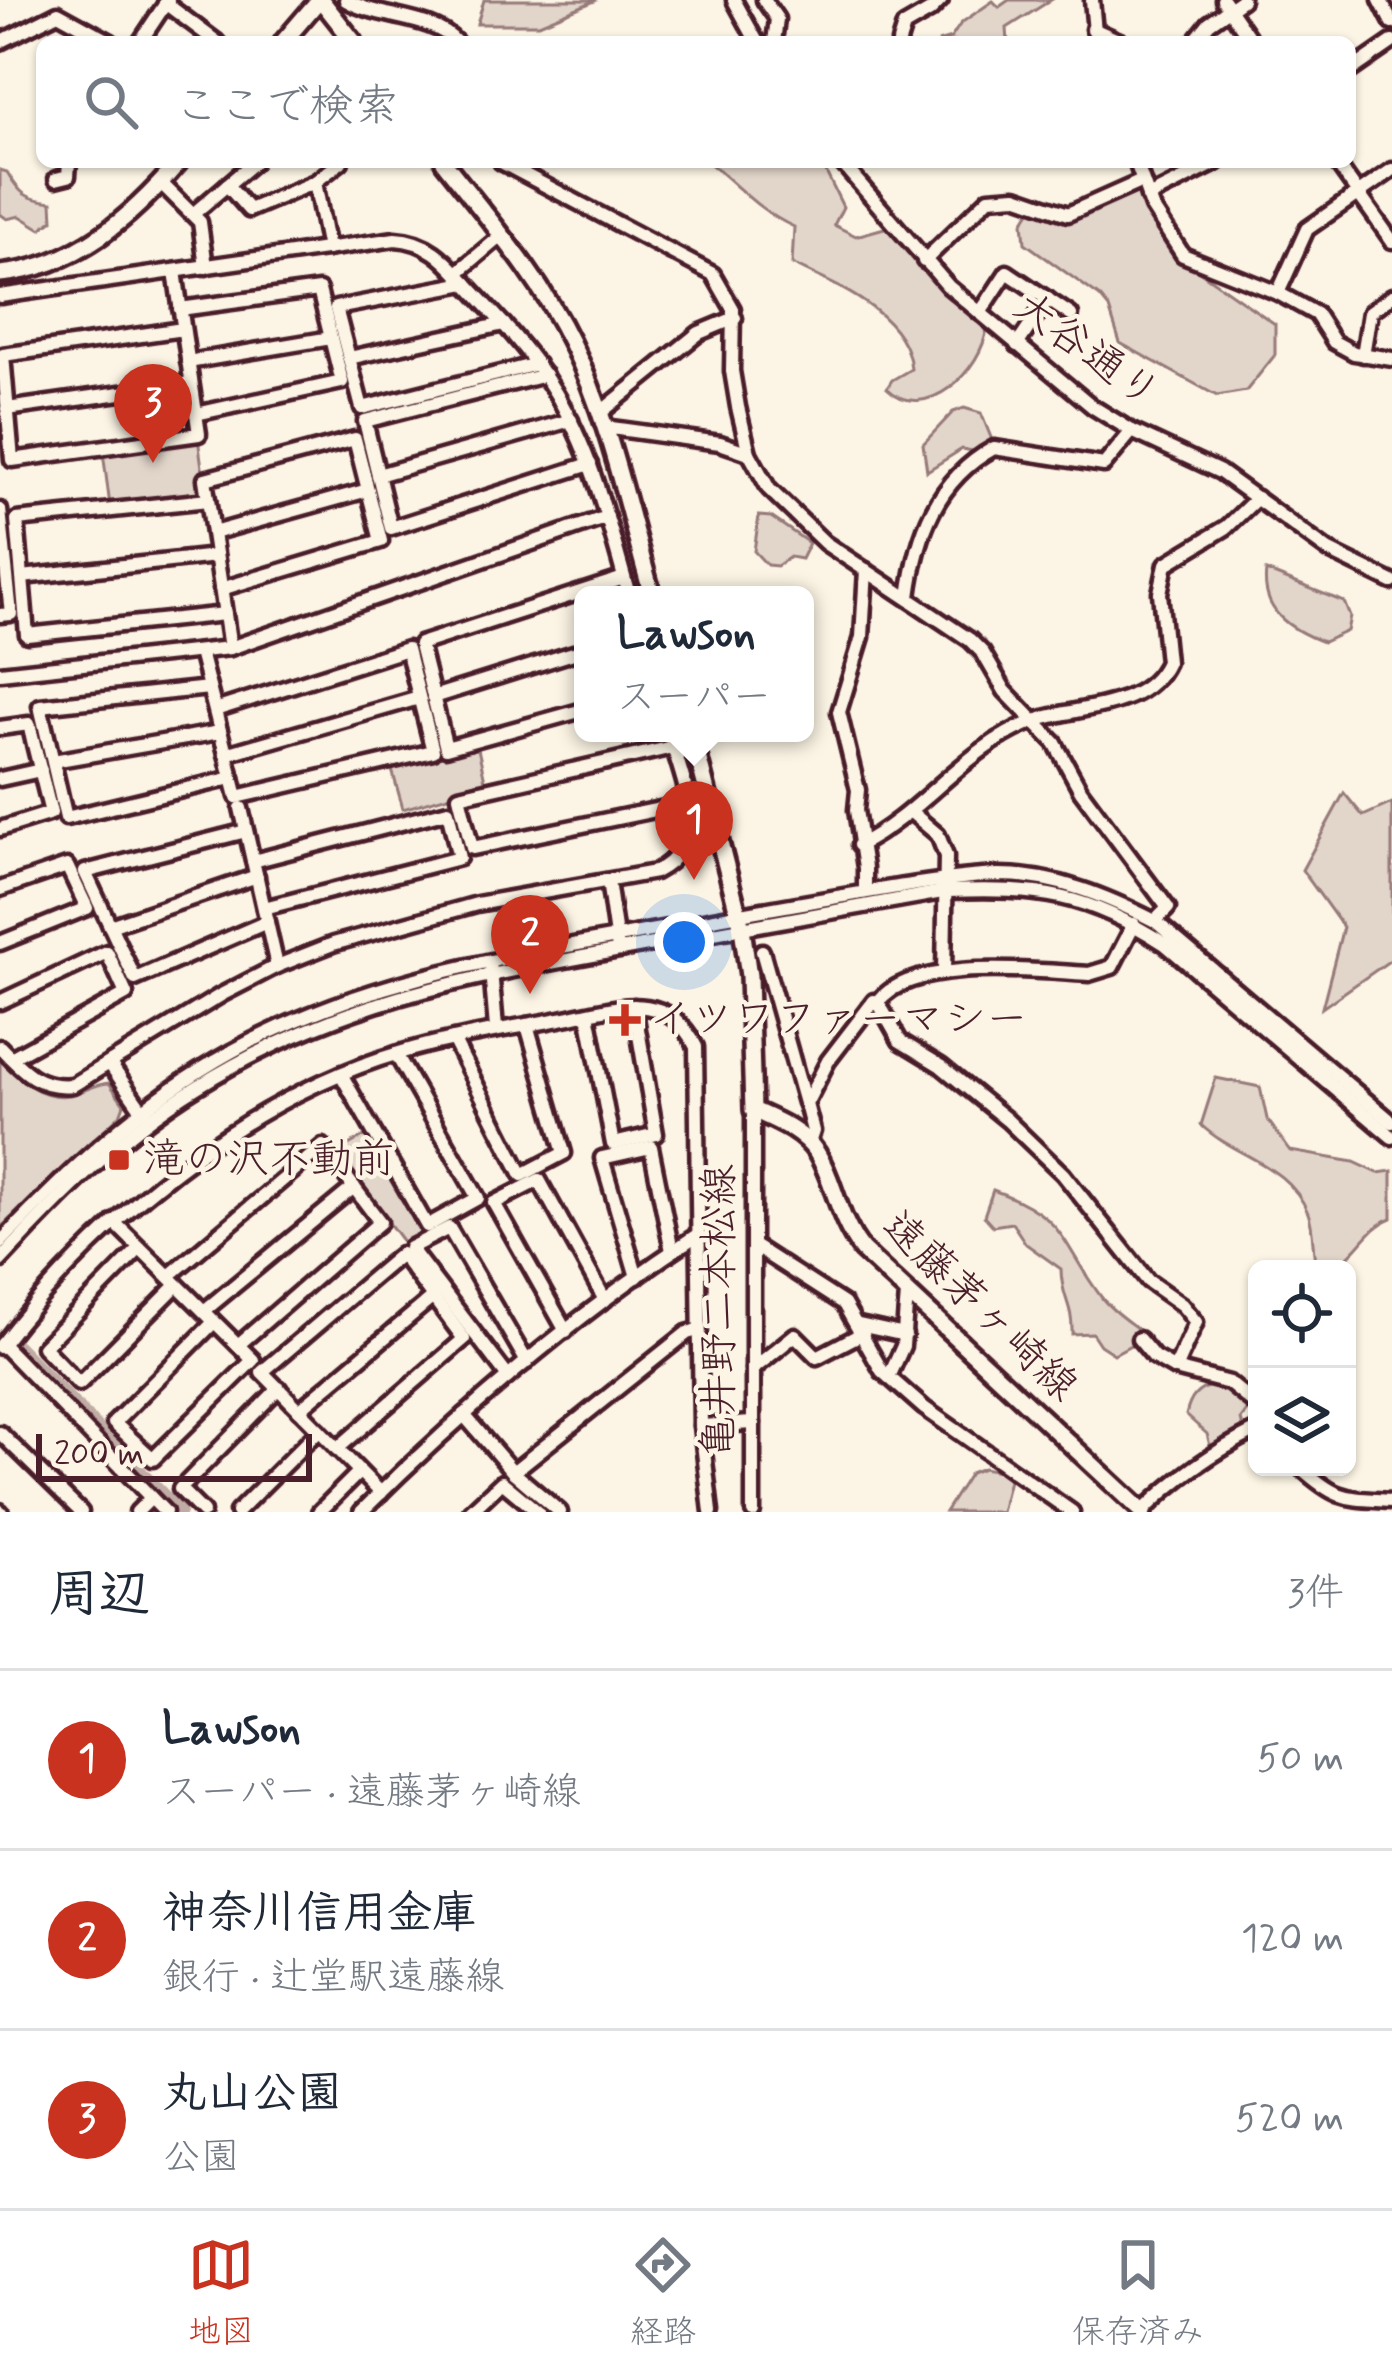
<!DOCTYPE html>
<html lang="ja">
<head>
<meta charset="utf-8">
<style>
	:root { --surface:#fff; --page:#f6f6f7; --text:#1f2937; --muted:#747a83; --line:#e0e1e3; --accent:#c8321e }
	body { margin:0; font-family:Mynerve,"Klee One",sans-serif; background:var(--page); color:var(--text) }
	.controls { position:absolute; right:36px; bottom:36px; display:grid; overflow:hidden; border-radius:18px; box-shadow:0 3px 9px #0004 }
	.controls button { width:108px; height:108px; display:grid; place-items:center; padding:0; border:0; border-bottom:3px solid var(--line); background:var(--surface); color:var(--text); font:60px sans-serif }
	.scale { position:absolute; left:36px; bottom:30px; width:276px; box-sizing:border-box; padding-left:12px; border:6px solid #4a1f2b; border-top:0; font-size:33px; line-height:42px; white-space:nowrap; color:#4a1f2b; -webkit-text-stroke:9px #fcf5e5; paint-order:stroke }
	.you { position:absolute; left:684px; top:942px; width:42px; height:42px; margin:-30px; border:9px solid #fff; border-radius:50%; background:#1a73e8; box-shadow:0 0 0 18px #1a73e833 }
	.badge { display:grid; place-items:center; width:78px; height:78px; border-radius:50%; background:var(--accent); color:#fff; font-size:39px; font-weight:700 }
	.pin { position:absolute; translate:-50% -99px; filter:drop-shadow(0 3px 6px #0008) }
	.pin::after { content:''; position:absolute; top:63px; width:42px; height:36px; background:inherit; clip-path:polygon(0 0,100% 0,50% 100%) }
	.popup { position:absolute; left:574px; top:586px; width:240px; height:156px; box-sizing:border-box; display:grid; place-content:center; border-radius:18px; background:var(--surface); filter:drop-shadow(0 3px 9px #0005); font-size:39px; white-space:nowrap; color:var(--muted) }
	.popup b { font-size:45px; color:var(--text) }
	.popup::after { content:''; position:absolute; left:50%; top:100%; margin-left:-24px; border:24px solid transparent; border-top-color:var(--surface) }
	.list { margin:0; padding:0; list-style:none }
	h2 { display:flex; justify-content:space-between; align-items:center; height:156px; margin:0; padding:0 48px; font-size:51px }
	h2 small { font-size:39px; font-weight:400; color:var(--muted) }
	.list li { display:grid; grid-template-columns:78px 1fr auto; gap:36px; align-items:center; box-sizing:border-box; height:180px; padding:0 48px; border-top:3px solid var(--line) }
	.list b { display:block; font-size:45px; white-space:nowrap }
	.list p { margin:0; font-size:39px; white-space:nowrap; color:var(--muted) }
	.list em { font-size:39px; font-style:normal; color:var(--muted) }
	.icon { flex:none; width:66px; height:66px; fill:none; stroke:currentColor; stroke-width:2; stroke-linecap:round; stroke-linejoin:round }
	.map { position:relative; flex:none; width:1392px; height:1512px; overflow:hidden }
	.search { position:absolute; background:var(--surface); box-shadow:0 3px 9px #0004; left:36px; right:36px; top:36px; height:132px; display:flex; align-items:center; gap:30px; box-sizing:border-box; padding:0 42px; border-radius:18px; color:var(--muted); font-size:45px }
	.sheet { height:696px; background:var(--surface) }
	nav { display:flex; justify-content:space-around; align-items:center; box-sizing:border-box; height:168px; border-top:3px solid var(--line); background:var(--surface); font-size:33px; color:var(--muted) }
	nav a { display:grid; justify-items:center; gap:6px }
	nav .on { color:var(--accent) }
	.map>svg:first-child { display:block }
	.green { fill:#e2d5ca; stroke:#967a7a; stroke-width:3 }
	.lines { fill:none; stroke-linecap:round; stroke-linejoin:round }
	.river { stroke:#c0aca5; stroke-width:16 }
	.minor-casing { stroke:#4a1f2b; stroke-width:21 }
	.major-casing { stroke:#4a1f2b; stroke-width:24 }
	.minor { stroke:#fcf5e5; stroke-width:12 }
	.major { stroke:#fcf5e5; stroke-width:15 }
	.poi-dot { fill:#c8321e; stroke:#fcf5e5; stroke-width:4.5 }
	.labels { text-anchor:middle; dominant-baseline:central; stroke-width:9; stroke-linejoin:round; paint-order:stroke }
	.street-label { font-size:42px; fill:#4a1f2b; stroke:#fcf5e5 }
	.poi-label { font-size:42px; fill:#4a1f2b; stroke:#fcf5e5; text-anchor:start }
</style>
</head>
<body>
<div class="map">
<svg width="1392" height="1512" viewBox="0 0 1392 1512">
	<rect width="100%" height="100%" fill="#fcf5e5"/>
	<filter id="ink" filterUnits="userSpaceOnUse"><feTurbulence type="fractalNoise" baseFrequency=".00833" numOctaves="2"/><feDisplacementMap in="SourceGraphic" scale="24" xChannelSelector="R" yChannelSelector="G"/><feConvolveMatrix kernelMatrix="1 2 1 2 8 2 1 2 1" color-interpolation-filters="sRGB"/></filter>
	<g filter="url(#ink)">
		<g class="green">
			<path d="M484,0H597L539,24H477Z"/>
			<path d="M1009,0H1051L1007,28L1008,42H938L951,38L961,23L993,1L999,7Z"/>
			<path d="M708,162H821L843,207L834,225L856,236L888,227L930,274L987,327C983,369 925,426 887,388L892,380L911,369C907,313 835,285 792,264L794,227C757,210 740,187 708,162Z"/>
			<path d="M0,170L7,172C20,194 26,199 52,202L53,220L41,229L20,216L7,219L0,214Z"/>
			<path d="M1138,190L1186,262L1275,324V355L1246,391L1217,396L1120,343L1109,308L1100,297L1025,243L1023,222L1032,208C1085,221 1090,213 1138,190Z"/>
			<path d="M964,408L981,413L992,440L978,452L962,449L927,471L923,444L953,412Z"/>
			<path d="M198,438L203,475L199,477V497L110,506L103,452Z"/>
			<path d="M759,516L771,517L809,543L801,559L790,557L777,566L767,565L754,551Z"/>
			<path d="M1266,571L1344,602L1350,617L1347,631L1323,642C1289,629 1261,611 1266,571Z"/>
			<path d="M477,744L486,785L403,809L391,766Z"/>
			<path d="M1344,793L1363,816L1392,803V959L1322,1008L1343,927L1302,870Z"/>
			<path d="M0,1058C15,1079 43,1100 70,1095C84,1092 94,1084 109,1083L124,1104L120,1115L0,1228Z"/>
			<path d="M1216,1078L1260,1087L1267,1119L1290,1151L1354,1162L1378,1173L1392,1171V1218C1360,1230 1354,1270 1317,1269C1311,1251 1315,1231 1308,1213C1289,1164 1235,1157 1201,1125Z"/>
			<path d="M370,1133L423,1231L403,1242L336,1152Z"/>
			<path d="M993,1190C1069,1218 1059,1241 1102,1298C1111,1310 1126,1320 1138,1329L1136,1342L1114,1354L1100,1345L1092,1333L1072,1334C1073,1303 1061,1298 1061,1269L1026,1244L1012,1223L993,1226L984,1216Z"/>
			<path d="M1213,1385L1240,1398L1248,1410L1241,1419L1244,1432L1210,1446L1207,1434L1186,1415C1190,1398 1196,1390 1213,1385Z"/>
			<path d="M983,1468L1004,1472L1009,1480L1001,1512H945L970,1473Z"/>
		</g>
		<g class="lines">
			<path class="river" d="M16,1347L178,1512"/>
			<defs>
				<g id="minor">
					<path d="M346,0C378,19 432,15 456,42"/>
					<path d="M734,0L757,42"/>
					<path d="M764,0L777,19L774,42"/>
					<path d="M1092,0L1096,42"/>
					<path d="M1223,0L1252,42"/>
					<path d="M1380,0L1392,23"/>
					<path d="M165,3L217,42"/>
					<path d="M1093,29L1122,42"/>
					<path d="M0,42L58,13L111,42"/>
					<path d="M140,42L168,0"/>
					<path d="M899,42L904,26L930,11L941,0"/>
					<path d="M1194,42L1209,23L1242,0"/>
					<path d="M1350,71L1392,42"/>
					<path d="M501,162L713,274L733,309L732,371L738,407L749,453L769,489L825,543L970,640L983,653L1005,691L1055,743L1081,791L1168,908L1155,921"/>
					<path d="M841,162L948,286L1093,407L1132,431L1220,472L1329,551L1392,582"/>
					<path d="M1136,162L1152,207L1183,255L1278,293L1316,314L1334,342L1354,353L1392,359"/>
					<path d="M1336,162L1392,241"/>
					<path d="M56,179L68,176L69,162"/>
					<path d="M161,183L200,222L206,267"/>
					<path d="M227,185L249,210L315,182"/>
					<path d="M1148,197L1218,162"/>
					<path d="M193,214L254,162"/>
					<path d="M328,249L315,182L341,162"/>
					<path d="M924,261L989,198L1016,196L1068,214L1142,181"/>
					<path d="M175,271L199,434L12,460L3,355L183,329"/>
					<path d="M457,273L501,236"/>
					<path d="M466,283L336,308L362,408L537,364"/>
					<path d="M1278,293L1307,229L1392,170"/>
					<path d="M0,296L395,239C434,241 451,268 476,294C499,319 523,344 542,372C589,439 607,517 629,595"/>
					<path d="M180,309L319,290L342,382L196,414"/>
					<path d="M980,313L1007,272L1071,315"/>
					<path d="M1017,345L1048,299"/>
					<path d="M1363,355L1370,312L1392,296"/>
					<path d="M349,358L504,324"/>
					<path d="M188,362L331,338"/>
					<path d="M545,375L365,421L391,528L590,464"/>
					<path d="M7,409L191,383"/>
					<path d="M600,413L699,333L735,318"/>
					<path d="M604,427L720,443L749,453"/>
					<path d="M378,475L571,420"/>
					<path d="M208,500L17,520L27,635L225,614"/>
					<path d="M0,510L11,614L0,615"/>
					<path d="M213,533L368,490"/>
					<path d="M22,577L216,556"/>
					<path d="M221,589L381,541L355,439L205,479L230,648"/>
					<path d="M909,597C917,535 936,480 994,448L1104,465L1132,431"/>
					<path d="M200,652C212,700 225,749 237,797L433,751L407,649L215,710"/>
					<path d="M0,673L230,648L607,517"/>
					<path d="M209,688L40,706L66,818L232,778"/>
					<path d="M433,697L583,650"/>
					<path d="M583,710L446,748L420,644L624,578"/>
					<path d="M0,728L29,724L51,813L0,829"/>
					<path d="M673,747L459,796L472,848L689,803"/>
					<path d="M226,754L419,698"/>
					<path d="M53,761L220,732"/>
					<path d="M0,779L41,770"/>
					<path d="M241,808L277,966"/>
					<path d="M911,812L938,835L946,856L944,972"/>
					<path d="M246,831L85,872L135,979L267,922"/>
					<path d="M859,845C924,812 964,747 1035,721C1078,705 1145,711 1167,662L1160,593L1166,564L1227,527L1257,498"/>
					<path d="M253,861L448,811L459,858L264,908"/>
					<path d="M608,881L617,943"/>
					<path d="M0,889L67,866L87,908L0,943"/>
					<path d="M865,892V868L856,810L858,790L839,712L862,637L866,570"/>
					<path d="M110,926L257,876"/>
					<path d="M762,951L805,1103"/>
					<path d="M491,970L496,1028"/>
					<path d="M0,1002L107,952L126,994L11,1058"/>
					<path d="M878,1002C911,957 1036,971 1089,974L1112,967L1134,924"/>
					<path d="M588,1014L613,1144L656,1134L634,1006"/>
					<path d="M453,1039L522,1175L564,1153L527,1025"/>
					<path d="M0,1047C22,1070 38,1089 73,1085L221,995L277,966L333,944L477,904L655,872C713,841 683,782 669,733"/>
					<path d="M110,1064L144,1113"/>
					<path d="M341,1074L427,1226L478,1198L396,1054"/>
					<path d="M753,1110V1512"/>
					<path d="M809,1143L813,1131L806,1104L828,1061L874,1001L878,1002L900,1041L941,1066L1007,1120L1063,1174L1148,1281L1182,1305L1196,1322L1175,1369L1229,1383L1257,1406"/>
					<path d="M114,1222L253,1360L153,1459L114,1423L214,1322"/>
					<path d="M0,1243C70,1169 141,1102 231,1052C377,971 532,954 693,923C759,910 825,899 891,888C926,883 963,876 999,875C1055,875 1106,896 1155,921L1392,1122"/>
					<path d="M754,1246L844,1304L882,1371L924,1408L1072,1512"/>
					<path d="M140,1248L43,1347L79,1384L177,1285"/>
					<path d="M0,1261C59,1197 122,1133 197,1087C337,1000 467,978 626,949C733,929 840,910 948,891C1039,888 1086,893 1165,944L1392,1137"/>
					<path d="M169,1276L323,1146L380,1222L238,1345"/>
					<path d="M637,1277L602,1158L651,1147L672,1251"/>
					<path d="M204,1311L354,1187"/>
					<path d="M859,1325L905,1335"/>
					<path d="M566,1331L494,1203L539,1180L605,1300"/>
					<path d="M1139,1339L1154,1357L1175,1369"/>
					<path d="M2,1344L165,1512"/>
					<path d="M0,1347C96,1221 246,1098 399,1053C452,1037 506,1029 560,1019C614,1009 666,986 696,1047L701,1426L711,1512"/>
					<path d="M753,1369L795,1335L817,1357L863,1333"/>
					<path d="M508,1377L410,1248L449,1228L527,1362"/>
					<path d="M889,1377L903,1346L907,1294"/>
					<path d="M299,1410L433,1297"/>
					<path d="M464,1415L513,1472L560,1512"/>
					<path d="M701,1426L753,1423"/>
					<path d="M0,1433L81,1512"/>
					<path d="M337,1449L464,1339L401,1254L262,1372L381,1493"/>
					<path d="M1300,1467C1338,1501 1344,1498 1392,1501"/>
					<path d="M513,1472L687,1333L698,1330"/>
					<path d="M0,1511L1,1512"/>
					<path d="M137,1512L151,1498"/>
					<path d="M203,1512L180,1489L279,1388"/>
					<path d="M237,1512L319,1430"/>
					<path d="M319,1512L359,1472"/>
					<path d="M361,1512C464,1410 576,1314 697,1235"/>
					<path d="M470,1512L502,1482L538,1512"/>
					<path d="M1142,1512C1177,1477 1213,1452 1257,1430"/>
				</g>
				<g id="major">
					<path d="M321,0L354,42"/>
					<path d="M283,42L319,0"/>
					<path d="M444,162C489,220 539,276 571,342C610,421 628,511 652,595"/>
					<path d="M0,274C76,267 132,217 179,162"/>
					<path d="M692,733L742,928L749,976L753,1110C775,1120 803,1131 817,1153C836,1184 836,1215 862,1250L1143,1512"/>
				</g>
			</defs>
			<use href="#minor" class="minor-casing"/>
			<use href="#major" class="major-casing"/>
			<use href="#minor" class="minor"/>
			<use href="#major" class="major"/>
		</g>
	</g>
	<g class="poi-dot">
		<path d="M619 1002h12v12h12v12h-12v12h-12v-12h-12v-12h12z"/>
		<rect x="107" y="1148" width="24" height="24" rx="6"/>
	</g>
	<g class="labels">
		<g class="street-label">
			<text transform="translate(1086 351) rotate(36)">大谷通り</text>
			<text transform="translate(979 1307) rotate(44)">遠藤茅ヶ崎線</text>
			<text transform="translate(720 1311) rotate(-90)">亀井野二本松線</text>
		</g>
		<g class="poi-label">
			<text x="649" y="1020">イツワファーマシー</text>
			<text x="143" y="1160">滝の沢不動前</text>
		</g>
	</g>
</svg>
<div class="controls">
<button><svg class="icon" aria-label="locate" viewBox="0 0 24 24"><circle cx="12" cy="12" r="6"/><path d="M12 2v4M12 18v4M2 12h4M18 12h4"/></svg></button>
<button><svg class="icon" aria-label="layers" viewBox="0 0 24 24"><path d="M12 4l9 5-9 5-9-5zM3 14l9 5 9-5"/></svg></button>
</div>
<div class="scale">200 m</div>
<div class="you"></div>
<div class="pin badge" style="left:694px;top:880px">1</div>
<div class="popup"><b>Lawson</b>スーパー</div>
<div class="pin badge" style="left:530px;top:994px">2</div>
<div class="pin badge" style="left:153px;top:463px">3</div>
<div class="search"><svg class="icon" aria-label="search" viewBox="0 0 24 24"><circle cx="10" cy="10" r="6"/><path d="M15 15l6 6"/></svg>ここで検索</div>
</div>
<section class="sheet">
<h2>周辺<small>3件</small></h2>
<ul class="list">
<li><span class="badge">1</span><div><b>Lawson</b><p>スーパー · 遠藤茅ヶ崎線</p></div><em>50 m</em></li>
<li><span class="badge">2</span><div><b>神奈川信用金庫</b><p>銀行 · 辻堂駅遠藤線</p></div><em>120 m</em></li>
<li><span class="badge">3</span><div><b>丸山公園</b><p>公園</p></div><em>520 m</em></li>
</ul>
</section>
<nav>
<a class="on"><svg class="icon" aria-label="map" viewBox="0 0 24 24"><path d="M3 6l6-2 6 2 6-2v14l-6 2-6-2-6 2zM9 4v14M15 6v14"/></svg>地図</a>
<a><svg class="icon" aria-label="directions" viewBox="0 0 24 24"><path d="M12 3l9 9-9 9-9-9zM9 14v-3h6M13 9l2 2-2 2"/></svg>経路</a>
<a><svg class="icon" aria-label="saved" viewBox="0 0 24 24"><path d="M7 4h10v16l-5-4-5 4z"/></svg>保存済み</a>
</nav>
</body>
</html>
